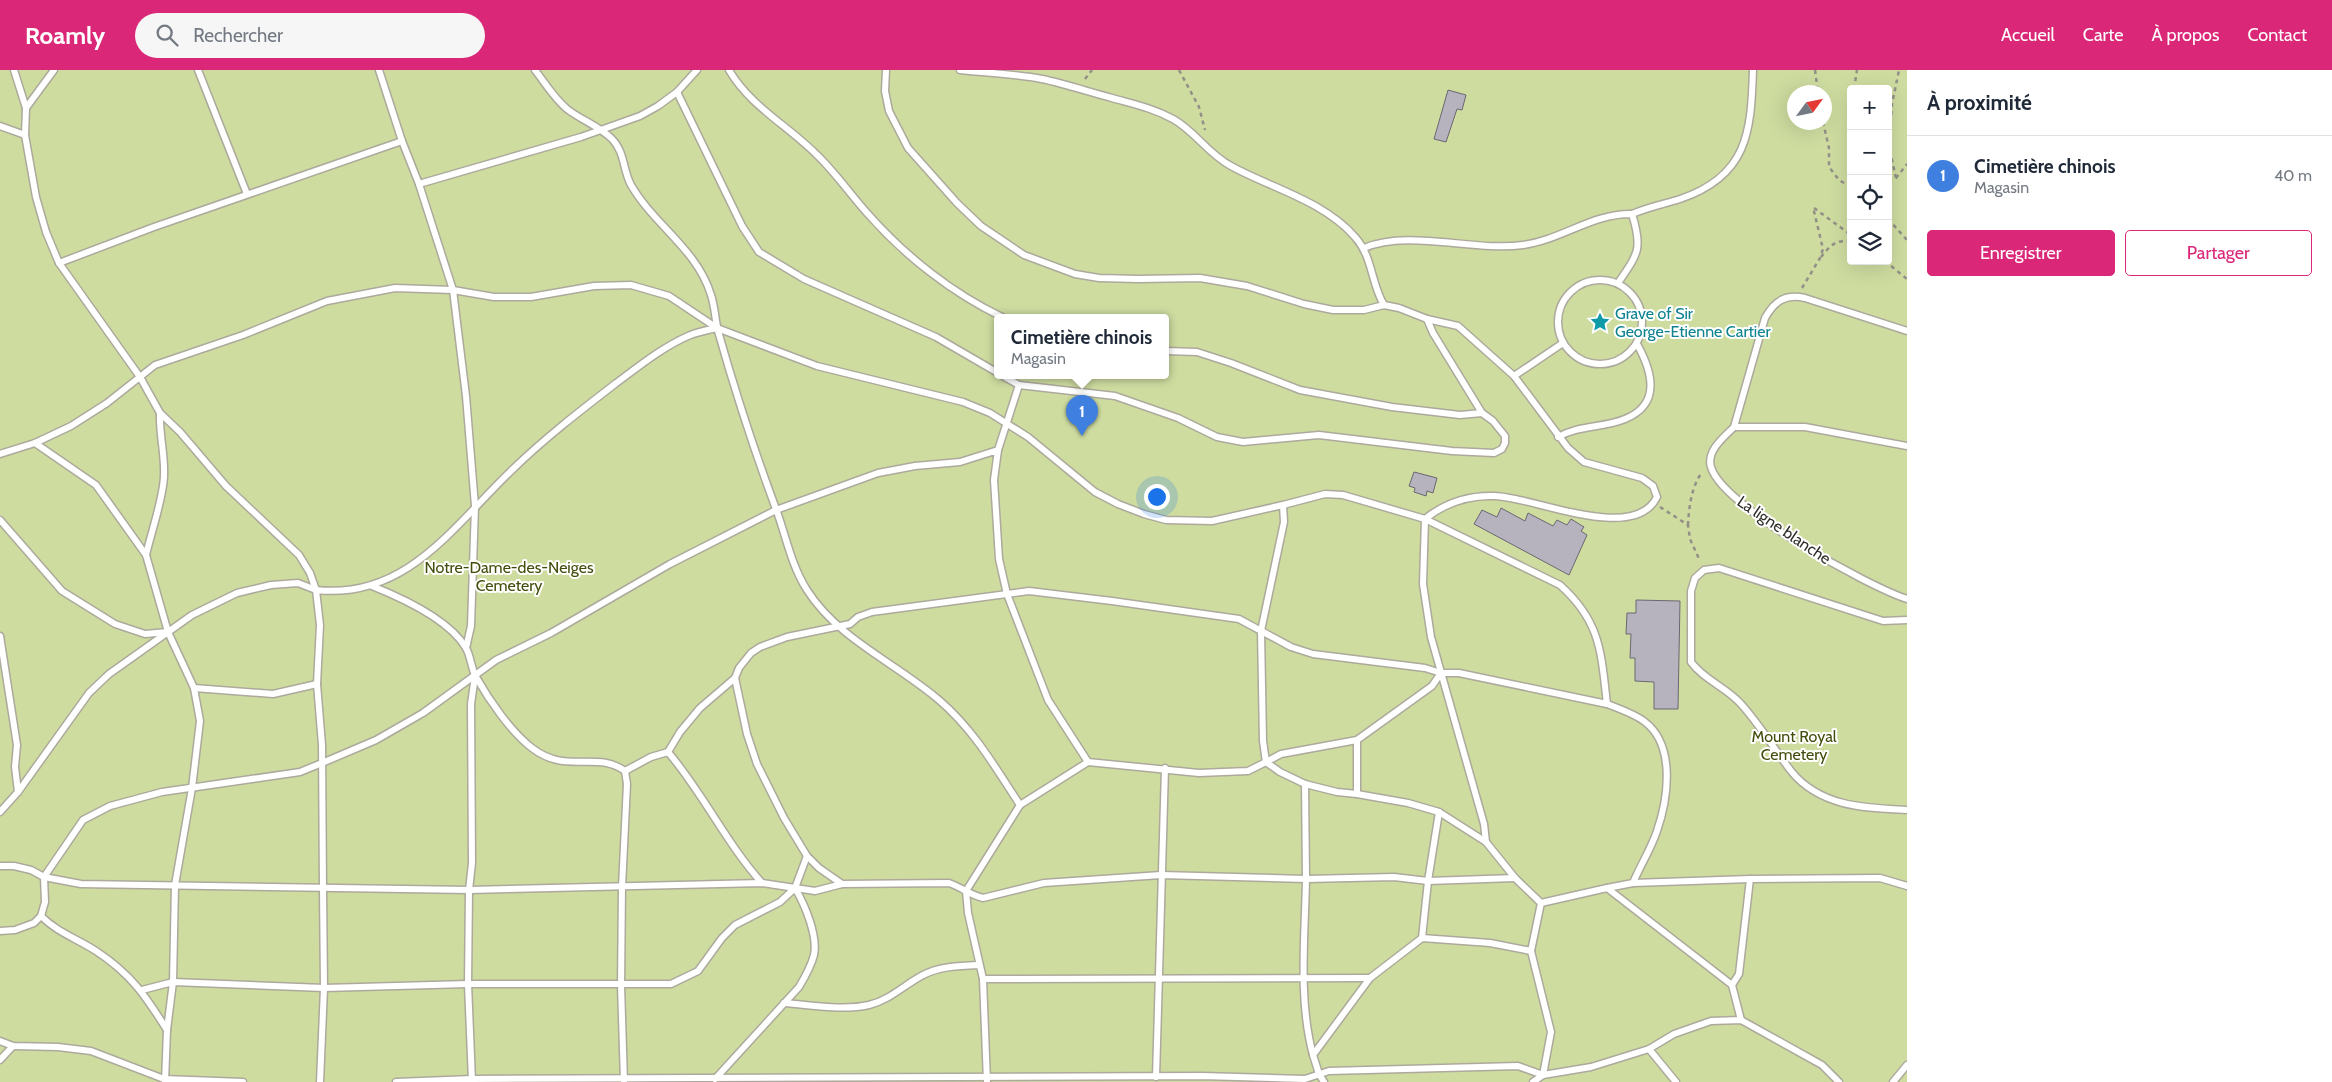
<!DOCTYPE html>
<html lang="fr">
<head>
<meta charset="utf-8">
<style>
	:root { --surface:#fff; --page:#f6f6f7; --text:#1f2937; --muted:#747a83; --line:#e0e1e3; --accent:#db2777 }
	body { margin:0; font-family:Cabin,sans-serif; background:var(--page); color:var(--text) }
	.controls { position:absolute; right:15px; top:15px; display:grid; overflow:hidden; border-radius:5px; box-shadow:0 5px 20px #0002 }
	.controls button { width:45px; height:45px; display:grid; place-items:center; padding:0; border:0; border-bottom:1px solid var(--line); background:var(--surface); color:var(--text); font:25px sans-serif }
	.compass { position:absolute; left:1787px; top:15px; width:45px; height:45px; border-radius:50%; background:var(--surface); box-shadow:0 5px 20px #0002; rotate:57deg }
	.you { position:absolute; left:1156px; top:426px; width:18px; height:18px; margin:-12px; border:4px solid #fff; border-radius:50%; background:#1a73e8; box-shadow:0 0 0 8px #1a73e833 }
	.badge { display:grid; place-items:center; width:32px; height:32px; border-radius:50%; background:var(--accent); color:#fff; font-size:16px; font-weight:700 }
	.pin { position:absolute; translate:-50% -41px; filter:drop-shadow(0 1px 2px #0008) }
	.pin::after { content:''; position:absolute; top:26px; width:18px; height:15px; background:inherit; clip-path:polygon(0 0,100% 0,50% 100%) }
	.popup { position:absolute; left:994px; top:244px; width:175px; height:65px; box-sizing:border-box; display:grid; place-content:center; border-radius:5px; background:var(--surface); filter:drop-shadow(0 1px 4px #0005); font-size:16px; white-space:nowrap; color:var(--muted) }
	.popup b { font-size:19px; color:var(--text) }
	.popup::after { content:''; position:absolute; left:50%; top:100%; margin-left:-10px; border:10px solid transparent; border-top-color:var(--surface) }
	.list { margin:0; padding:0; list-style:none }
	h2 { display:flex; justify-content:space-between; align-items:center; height:65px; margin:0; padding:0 20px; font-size:21px }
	h2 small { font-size:16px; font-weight:400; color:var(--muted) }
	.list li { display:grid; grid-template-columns:32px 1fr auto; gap:15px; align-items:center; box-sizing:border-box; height:80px; padding:0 20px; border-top:1px solid var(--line) }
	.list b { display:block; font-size:19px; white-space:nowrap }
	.list p { margin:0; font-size:16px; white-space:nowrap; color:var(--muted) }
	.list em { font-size:16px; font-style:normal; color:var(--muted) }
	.actions { display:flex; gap:10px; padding:15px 20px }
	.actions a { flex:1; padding:11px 0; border:1px solid var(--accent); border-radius:5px; text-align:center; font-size:18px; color:var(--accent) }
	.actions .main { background:var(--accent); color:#fff }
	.icon { flex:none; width:28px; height:28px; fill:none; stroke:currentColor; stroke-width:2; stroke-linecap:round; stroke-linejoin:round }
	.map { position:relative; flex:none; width:1907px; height:1012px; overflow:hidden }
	header { display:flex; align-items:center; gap:30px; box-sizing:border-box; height:70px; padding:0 25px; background:var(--accent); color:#fff }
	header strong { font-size:24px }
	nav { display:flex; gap:28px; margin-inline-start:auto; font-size:18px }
	.search { width:350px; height:45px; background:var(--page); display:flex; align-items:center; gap:12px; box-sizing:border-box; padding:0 18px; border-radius:28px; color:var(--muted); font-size:19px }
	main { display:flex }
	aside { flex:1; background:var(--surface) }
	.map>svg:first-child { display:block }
	.green { fill:#cedca0; fill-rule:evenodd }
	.building { fill:#b6b2be; stroke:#6b6772 }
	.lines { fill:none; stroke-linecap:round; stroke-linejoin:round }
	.lane-casing { stroke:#ada99c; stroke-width:9 }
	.path { stroke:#939087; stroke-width:2.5; stroke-dasharray:4 4; stroke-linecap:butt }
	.lane { stroke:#fff; stroke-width:6 }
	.labels { text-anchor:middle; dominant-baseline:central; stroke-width:4; stroke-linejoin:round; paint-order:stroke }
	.culture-label { font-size:16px; fill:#0d838f; stroke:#fff; text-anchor:start }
	.street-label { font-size:16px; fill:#32302b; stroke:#fff }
	.park-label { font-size:16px; fill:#434e0c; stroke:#fff }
</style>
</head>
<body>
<header>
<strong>Roamly</strong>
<div class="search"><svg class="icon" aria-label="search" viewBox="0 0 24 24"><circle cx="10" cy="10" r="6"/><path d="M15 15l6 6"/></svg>Rechercher</div>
<nav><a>Accueil</a><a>Carte</a><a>À propos</a><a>Contact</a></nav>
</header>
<main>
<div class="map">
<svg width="1907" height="1012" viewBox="0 0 1907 1012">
	<rect width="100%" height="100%" fill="#f9f4e7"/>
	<path class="green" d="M0,0H1907V1012H0ZM1851,19H1888V191H1851ZM1794,22H1824V52H1794ZM998,247H1166V305H998Z"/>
	<g class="building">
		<path d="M1448,20L1466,25L1462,40L1457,39L1446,72L1434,69Z"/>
		<path d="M1414,402L1437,408L1433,423L1427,421L1426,426L1414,422L1415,418L1409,416Z"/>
		<path d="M1501,438L1525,451L1528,443L1553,456L1557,450L1567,455L1571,449L1584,457L1581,461L1587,465L1569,505L1474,454L1482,440L1497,447Z"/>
		<path d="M1636,530L1680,531L1678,639H1654V612L1635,611V588H1630L1631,564H1626L1627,543H1636Z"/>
	</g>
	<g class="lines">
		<defs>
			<g id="lane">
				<path d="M14,0L26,38"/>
				<path d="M198,0L247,124"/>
				<path d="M379,0L402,71L419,114L453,220L466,326L475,436L471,556L466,578"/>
				<path d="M535,0C545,13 554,28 567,39C581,50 599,56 612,69C625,82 623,101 631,115C654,155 697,179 711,225C715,237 715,249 718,261C735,321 754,380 776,439C786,466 791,495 807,520C838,569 896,593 939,630C974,660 995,697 1020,735"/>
				<path d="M729,0C750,36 787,55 816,84C835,102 850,124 868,144C905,186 952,223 1002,247"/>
				<path d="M886,0L885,21L889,41L908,78L957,133L981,156L1024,185L1075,204L1099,208L1138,209L1200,208L1247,216L1304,234L1333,240H1364L1384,235L1399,238L1427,249L1458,256L1514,306L1568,378L1584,392L1642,408L1653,416L1657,427C1634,474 1534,427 1495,426C1468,425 1446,432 1425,449L1560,515C1601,552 1601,582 1607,634L1459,603H1441"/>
				<path d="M960,0C987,3 1015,4 1042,9C1066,14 1089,22 1112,28C1133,34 1153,38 1173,49C1195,61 1208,84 1231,96C1271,118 1324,131 1355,167C1373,187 1371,214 1384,235"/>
				<path d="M677,22L742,156L759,182L804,209L936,267L998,303"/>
				<path d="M0,56L25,65L36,127L46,162L59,193L140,307L160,343L180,362L226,416L299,485L310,503L316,520C407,530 455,454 513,399C545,368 580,341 615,314C638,297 661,278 688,266C697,262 707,260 717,258L669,226L631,215L594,216L531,227H494L453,220L395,218L327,231L243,265L155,295L107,333L71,356L35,373L0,384"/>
				<path d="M25,65L26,38L54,0"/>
				<path d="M419,114L581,67L640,46L658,36L677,22L697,0"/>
				<path d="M1632,144C1648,137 1664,134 1680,129C1748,106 1751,62 1753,0"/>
				<path d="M1364,178C1409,159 1474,182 1523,175C1561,170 1593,143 1632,144C1643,179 1638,184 1618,213"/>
				<path d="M59,193L154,157L402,71"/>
				<circle cx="1600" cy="252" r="42"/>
				<path d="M1166,281L1197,282L1231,293L1300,320L1392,337L1460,345L1482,343L1433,263L1427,249"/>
				<path d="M1001,305L1019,315L1115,326L1178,348L1217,367L1243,372L1319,365L1452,381L1494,383L1502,379L1505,373V366L1493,351L1482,343"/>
				<path d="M1514,306L1563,273"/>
				<path d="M1734,357L1765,248C1775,230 1786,224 1805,228L1907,261"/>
				<path d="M1558,367C1579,355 1603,358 1625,349C1662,334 1652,301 1637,274"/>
				<path d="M35,373L96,415L146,485L168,562L194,618L200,651L192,718L175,815L173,912L167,960L165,1012"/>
				<path d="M1907,376L1805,357H1734C1724,367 1706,381 1711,397C1722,436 1867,516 1907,529"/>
				<path d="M998,380L1019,315"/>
				<path d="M1283,435L1325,424L1343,425L1425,449L1423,514L1431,567L1484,754L1486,772L1515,808L1541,833"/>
				<path d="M0,450L62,521L115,554L145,564L168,562"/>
				<path d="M146,485C151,463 164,426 164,405C165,384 159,364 160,343"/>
				<path d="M372,516C402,528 449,549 466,578C471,587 471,598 476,607C489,630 511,662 532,678C567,705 595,680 625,701"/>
				<path d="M1907,550L1883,551L1719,498L1704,500L1695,508L1691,521V592C1704,610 1726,617 1741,634C1760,655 1774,679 1791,701C1820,737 1865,738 1907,740"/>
				<path d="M0,566L17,675L15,697L18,722"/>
				<path d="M735,608L747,664L757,694L784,748L807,786L819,798L842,814L949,813C961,817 970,825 983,828L1044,813L1161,805L1306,809C1305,867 1298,929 1313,985"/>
				<path d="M194,618L273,624L317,614"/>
				<path d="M668,682C703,723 726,773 762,813"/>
				<path d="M1305,714L1306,809L1394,807L1428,811L1515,808"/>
				<path d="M1357,724V670"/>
				<path d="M0,742L18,722L89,623L109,604L192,545L237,523L271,515L298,513L316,520L320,555L317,614L322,675L323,819L324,918L320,1012"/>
				<path d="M0,796H14L31,800L44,807L81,814L469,820L762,813L815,821L842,814"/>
				<path d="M1633,813L1750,809L1880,808L1907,816"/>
				<path d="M795,818L807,786"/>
				<path d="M1607,818L1633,813C1640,796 1651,779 1657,761C1668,729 1676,676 1645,652C1635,644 1620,639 1607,634"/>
				<path d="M41,846C58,863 76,868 96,881C131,904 145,925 167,960"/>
				<path d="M0,861L15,860L34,853L41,846L45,832L44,807L83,750L110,736L162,722L300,702L322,693L376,670L423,643L496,590L551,563L670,494L776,440L878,403L915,396L960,392L998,380L994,410L999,489L1007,524L1048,630L1088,692L1199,703L1248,701L1266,692L1280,702L1305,714L1337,722L1357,724L1408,733L1439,742L1486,772"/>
				<path d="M1422,868L1428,811L1439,742"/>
				<path d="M1531,881L1541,833L1607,818L1732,915"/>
				<path d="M983,909L968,843L966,821L1020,735L1088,692"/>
				<path d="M142,920L173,912L324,918L468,914H671L698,901L722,868L735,855L780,832L795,818C805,835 818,866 814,885C811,897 805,907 799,917L715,1009"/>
				<path d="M784,933C812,935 842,941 869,935C890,930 904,915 923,905C940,896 960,896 979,895"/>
				<path d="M1741,950L1732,915L1739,904L1750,809"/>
				<path d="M0,971L13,976L58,977L91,981L164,1009L243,1012"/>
				<path d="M1649,979L1676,1012"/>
				<path d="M0,990L13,976"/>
				<path d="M1156,1007L1165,698"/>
				<path d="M472,1011L468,914L469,820L472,793L471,634L475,606"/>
				<path d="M396,1012L472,1009L1202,1006L1305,1009L1329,1001L1518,996L1543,1005L1551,962L1531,881L1490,873L1422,868L1370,908L1313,985L1319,1004L1324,1012"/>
				<path d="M624,1012L621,915L622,817L627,714L625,701L651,687L668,682L680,662L700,638L735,608L739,598L751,583L760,577L787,567L850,554L858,547L872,542L1029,521L1112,531L1239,549L1291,577L1313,584L1425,598L1441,603L1432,616L1357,670L1281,684L1266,692L1263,671L1261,561L1284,452L1283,435L1212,451L1166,450L1144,444L1118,434L1095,422L1028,367L990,343L963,332L817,296L717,258"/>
				<path d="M987,1012L983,909L1370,908"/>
				<path d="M1533,1012L1543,1005L1591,997L1649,979L1674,964L1711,951L1741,950L1822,995L1839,1012"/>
				<path d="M1893,1012L1907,995"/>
			</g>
		</defs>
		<use href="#lane" class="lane-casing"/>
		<g class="path">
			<path d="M1179,0L1199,37L1205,60"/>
			<path d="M1815,0L1818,22"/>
			<path d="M1085,9L1092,0"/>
			<path d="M1854,19L1857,0"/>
			<path d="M1823,52L1829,78V97L1839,110L1851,117"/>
			<path d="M1896,108L1889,77L1892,34L1899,0"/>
			<path d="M1888,110L1896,108L1907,94"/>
			<path d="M1814,138L1851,165"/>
			<path d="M1888,149L1907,170"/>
			<path d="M1821,187C1829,177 1837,167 1851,173"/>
			<path d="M1885,191L1907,209"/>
			<path d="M1802,218L1820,188L1823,179L1813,137"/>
			<path d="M1660,437L1688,455L1690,469L1700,491"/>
			<path d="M1688,455C1689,437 1691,418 1702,402"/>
		</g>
		<use href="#lane" class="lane"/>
	</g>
	<defs>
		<symbol id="sight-bare" viewBox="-9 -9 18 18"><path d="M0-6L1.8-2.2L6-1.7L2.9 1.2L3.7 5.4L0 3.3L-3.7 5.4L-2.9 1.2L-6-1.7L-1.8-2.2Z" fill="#0f9aa8" stroke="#fff" stroke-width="2.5" paint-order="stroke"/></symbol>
	</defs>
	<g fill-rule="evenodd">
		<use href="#sight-bare" x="1586" y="238" width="28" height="28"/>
	</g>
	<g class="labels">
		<g class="culture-label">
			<text x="1615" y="243">Grave of Sir<tspan x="1615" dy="18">George-Etienne Cartier</tspan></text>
		</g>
		<g class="street-label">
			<text transform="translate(1784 460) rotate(34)">La ligne blanche</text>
		</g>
		<g class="park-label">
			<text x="509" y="497">Notre-Dame-des-Neiges<tspan x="509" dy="18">Cemetery</tspan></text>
			<text x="1794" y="666">Mount Royal<tspan x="1794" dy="18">Cemetery</tspan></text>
		</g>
	</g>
</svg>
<div class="controls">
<button>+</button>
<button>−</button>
<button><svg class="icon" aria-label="locate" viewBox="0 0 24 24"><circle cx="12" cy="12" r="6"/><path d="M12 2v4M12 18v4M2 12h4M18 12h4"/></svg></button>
<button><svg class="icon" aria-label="layers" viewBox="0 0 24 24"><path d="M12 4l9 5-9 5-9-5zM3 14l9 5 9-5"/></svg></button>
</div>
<svg class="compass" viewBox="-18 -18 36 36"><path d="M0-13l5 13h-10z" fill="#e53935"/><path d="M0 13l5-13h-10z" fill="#747a83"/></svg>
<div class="you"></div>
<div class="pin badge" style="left:1082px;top:366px;background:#3f7fe0">1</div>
<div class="popup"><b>Cimetière chinois</b>Magasin</div>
</div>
<aside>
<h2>À proximité<small></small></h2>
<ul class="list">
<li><span class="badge" style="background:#3f7fe0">1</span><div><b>Cimetière chinois</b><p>Magasin</p></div><em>40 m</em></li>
</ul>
<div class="actions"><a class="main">Enregistrer</a><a>Partager</a></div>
</aside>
</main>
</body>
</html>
